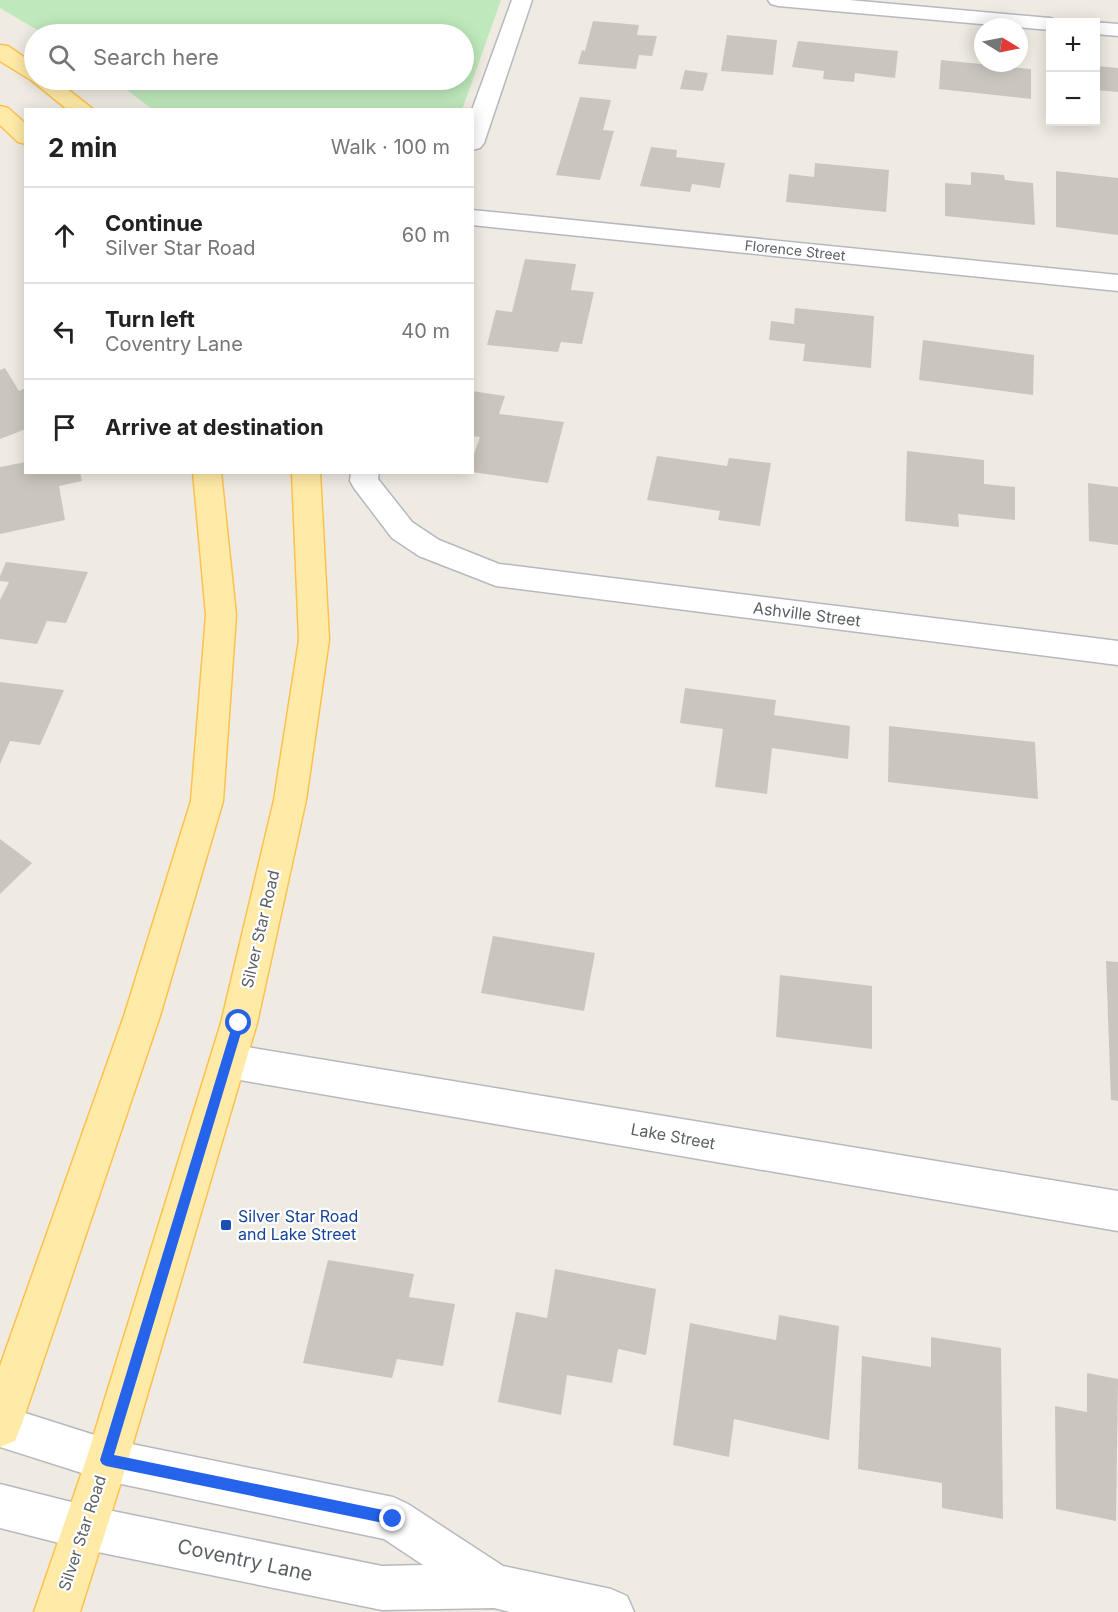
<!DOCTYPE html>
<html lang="en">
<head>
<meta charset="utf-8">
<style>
	:root { --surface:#fff; --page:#f6f6f6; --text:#222; --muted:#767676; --line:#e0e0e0 }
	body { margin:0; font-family:Inter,sans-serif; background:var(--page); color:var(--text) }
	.controls { position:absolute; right:18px; top:18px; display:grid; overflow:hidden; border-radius:0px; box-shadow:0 3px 15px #0003 }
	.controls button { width:54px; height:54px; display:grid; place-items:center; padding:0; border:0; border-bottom:2px solid var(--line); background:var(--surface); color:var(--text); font:30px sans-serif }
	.compass { position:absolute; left:974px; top:18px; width:54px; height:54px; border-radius:50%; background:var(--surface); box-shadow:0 3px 15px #0003; rotate:100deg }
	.stop { position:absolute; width:18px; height:18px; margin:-14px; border:4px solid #2563eb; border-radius:50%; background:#fff }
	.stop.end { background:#2563eb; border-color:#fff; box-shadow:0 2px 6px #0008 }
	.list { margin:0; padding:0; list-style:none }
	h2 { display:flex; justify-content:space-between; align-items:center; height:78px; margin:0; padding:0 24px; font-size:26px }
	h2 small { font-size:20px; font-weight:400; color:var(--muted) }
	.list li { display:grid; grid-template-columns:39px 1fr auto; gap:18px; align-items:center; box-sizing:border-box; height:96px; padding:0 24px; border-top:2px solid var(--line) }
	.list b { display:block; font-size:22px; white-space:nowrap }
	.list p { margin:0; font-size:20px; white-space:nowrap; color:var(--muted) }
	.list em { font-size:20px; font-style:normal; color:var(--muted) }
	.icon { flex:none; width:33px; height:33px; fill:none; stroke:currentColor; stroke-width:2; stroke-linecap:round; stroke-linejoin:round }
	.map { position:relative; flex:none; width:1118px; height:1612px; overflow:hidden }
	.search { position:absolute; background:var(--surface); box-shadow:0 3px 15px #0003; left:24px; top:24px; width:450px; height:66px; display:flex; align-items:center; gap:15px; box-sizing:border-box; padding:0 21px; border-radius:33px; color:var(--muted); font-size:22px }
	.panel { position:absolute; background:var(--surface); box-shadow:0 3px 15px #0003; left:24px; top:108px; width:450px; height:366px; border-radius:0px }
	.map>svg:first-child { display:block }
	.green { fill:#bfe9bc }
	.building { fill:#cac6bf }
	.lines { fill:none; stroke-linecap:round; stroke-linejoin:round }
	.minor-casing { stroke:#b5b9be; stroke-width:3 }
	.major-casing { stroke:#ffc14c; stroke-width:3 }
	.minor { fill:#fff; fill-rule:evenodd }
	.major { fill:#ffeba7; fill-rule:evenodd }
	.route { fill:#2563eb }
	.transit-dot { fill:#1a4fb4; stroke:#fff; stroke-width:2 }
	.labels { text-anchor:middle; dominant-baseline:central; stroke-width:4.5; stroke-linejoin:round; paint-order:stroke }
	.far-street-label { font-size:14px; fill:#5b6065; stroke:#fff }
	.street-label { font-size:16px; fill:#5b6065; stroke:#fff }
	.transit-label { font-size:16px; fill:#164399; stroke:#fff; text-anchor:start }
	.near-street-label { font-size:20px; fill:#5b6065; stroke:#fff }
</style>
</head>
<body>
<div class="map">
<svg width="1118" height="1612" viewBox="0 0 1118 1612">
	<rect width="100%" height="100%" fill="#efebe2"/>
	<path class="green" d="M0,0H501L462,110L152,109L114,80H464V34H44L0,8Z"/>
	<g class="building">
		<path d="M593,21L639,25L637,35L657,36L652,56L639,55L636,69L578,64L582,50L585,51Z"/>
		<path d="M727,35L777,40L773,75L721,71Z"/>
		<path d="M798,41L898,51L895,78L855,73L854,82L823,79L824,71L792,67Z"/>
		<path d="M941,60L1031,69V99L939,89Z"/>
		<path d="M1096,66L1118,68V92L1096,90Z"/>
		<path d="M685,70L708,73L703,91L680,89Z"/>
		<path d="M580,97L611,100L603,130L614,131L600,180L556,175Z"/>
		<path d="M651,147L677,150L676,157L725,163L720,188L692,184L690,192L640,186Z"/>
		<path d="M815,163L889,170L886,212L786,202L789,174L814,177Z"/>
		<path d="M1056,171L1118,178V235L1056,227Z"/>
		<path d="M971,172L1004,175L1005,180L1033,183L1035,225L945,216V183L971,185Z"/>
		<path d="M525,259L576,264L571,290L594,292L582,344L561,342L558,352L487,345L496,310L512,312Z"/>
		<path d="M795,308L874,316L871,368L803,361L805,344L769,340L771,321L794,324Z"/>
		<path d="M923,340L1034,355L1033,395L919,380Z"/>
		<path d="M5,368L19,391L26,388V429L0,439V370Z"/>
		<path d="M472,391L505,396L499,414L564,422L548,483L472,472V460L480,437L472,436Z"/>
		<path d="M907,451L984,460V484L1015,487V520L958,514L959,527L905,521Z"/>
		<path d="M657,456L727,466L729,458L771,463L760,526L718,520L720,511L647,500Z"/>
		<path d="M26,462V472H80L82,481L59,486L65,520L0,534V467Z"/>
		<path d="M1088,483L1118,487V545L1089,541Z"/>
		<path d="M6,562L88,572L66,623L47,621L37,644L0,639V600L9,582L0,581V576Z"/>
		<path d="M0,682L64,690L40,745L10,741L0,764Z"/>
		<path d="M685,688L776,700L774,715L850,726L848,759L772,748L767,794L715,787L723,729L680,723Z"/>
		<path d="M889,726L1035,742L1038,799L888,782Z"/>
		<path d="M0,839L32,863L0,894Z"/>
		<path d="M493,936L595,953L584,1011L481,993Z"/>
		<path d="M1106,961L1118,962V1101L1111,1100Z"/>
		<path d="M780,975L872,986V1049L776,1037Z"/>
		<path d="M328,1260L414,1274L409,1297L455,1304L443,1366L397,1359L392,1378L303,1363Z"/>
		<path d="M555,1269L656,1289L646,1355L618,1349L612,1383L567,1375L561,1415L498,1402L516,1312L547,1318Z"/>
		<path d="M779,1315L839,1326L829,1440L734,1419L729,1457L673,1445L690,1323L776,1340Z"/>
		<path d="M931,1337L1001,1348L1003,1519L942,1508V1483L858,1469L862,1356L931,1367Z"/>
		<path d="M1087,1373L1118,1379L1116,1521L1056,1509L1055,1406L1087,1412Z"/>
	</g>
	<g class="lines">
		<defs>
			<g id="minor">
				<path d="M512,0H532L484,143L480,148L472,150V110Z"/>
				<path d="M768,0H849L1050,18L1060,22H1050V30L778,6L771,4Z"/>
				<path d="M1092,22L1118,24V36L1096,34V22Z"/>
				<path d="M472,210L1118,275V291L472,225Z"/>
				<path d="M351,472H379L378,479L412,522L439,540L499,564L1118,641V665L496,586L419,556L392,538L354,488L350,481Z"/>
				<path d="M228,1044L1118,1191V1231L228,1078L215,1073L210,1061L215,1049Z"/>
				<path d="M0,1405L107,1439L393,1497L408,1504L503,1566L611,1589L627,1596L634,1612H510L494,1608L382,1610L83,1549L0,1528V1484L83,1505L382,1566L423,1565L384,1539L107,1481L0,1447Z"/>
			</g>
			<g id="major">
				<path d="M0,45L8,46L34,64V80H56L94,110H68L31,80L0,61Z"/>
				<path d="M0,106L8,108L26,124V144L18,142L0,125Z"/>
				<path d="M193,472H221L236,615L223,801L160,1016L21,1426L15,1441L0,1447V1366L124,1016L191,801L206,615Z"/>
				<path d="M292,472H320L329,640L306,800L257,1023L128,1460L80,1612H34L86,1460L221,1023L274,800L299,640Z"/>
			</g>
		</defs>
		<use href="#minor" class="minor-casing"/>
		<use href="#major" class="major-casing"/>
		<use href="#minor" class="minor"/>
		<use href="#major" class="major"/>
	</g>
	<path class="route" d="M239,1018L244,1023L114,1455L393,1512L398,1514L400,1519L398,1523L393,1525L106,1466L102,1464L100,1460L233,1023Z"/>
	<rect class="transit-dot" x="220" y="1219" width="12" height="12" rx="3"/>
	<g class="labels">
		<g class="far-street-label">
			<text transform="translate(795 250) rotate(6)">Florence Street</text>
		</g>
		<g class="street-label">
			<text transform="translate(807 614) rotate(7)">Ashville Street</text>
			<text transform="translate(260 929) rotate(-77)">Silver Star Road</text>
			<text transform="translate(673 1136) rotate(10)">Lake Street</text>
			<text transform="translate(82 1533) rotate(-72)">Silver Star Road</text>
		</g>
		<g class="transit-label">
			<text x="238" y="1216">Silver Star Road<tspan x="238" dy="18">and Lake Street</tspan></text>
		</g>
		<g class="near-street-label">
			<text transform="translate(245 1560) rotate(12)">Coventry Lane</text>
		</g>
	</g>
</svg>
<div class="controls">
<button>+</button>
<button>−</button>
</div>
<svg class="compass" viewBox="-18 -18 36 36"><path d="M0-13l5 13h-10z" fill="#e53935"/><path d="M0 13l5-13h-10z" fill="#767676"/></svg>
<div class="stop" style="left:239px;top:1023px"></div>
<div class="stop end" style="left:393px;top:1519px"></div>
<div class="search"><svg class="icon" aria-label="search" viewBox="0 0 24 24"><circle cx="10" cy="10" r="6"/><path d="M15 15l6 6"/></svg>Search here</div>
<section class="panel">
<h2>2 min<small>Walk · 100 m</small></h2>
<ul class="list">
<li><svg class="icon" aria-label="ahead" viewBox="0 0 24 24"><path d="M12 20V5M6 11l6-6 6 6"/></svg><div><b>Continue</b><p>Silver Star Road</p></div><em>60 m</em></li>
<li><svg class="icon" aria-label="left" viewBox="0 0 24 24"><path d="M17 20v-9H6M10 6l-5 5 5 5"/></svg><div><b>Turn left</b><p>Coventry Lane</p></div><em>40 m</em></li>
<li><svg class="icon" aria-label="arrive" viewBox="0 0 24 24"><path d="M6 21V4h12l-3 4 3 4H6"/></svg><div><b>Arrive at destination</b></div></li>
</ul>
</section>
</div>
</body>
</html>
